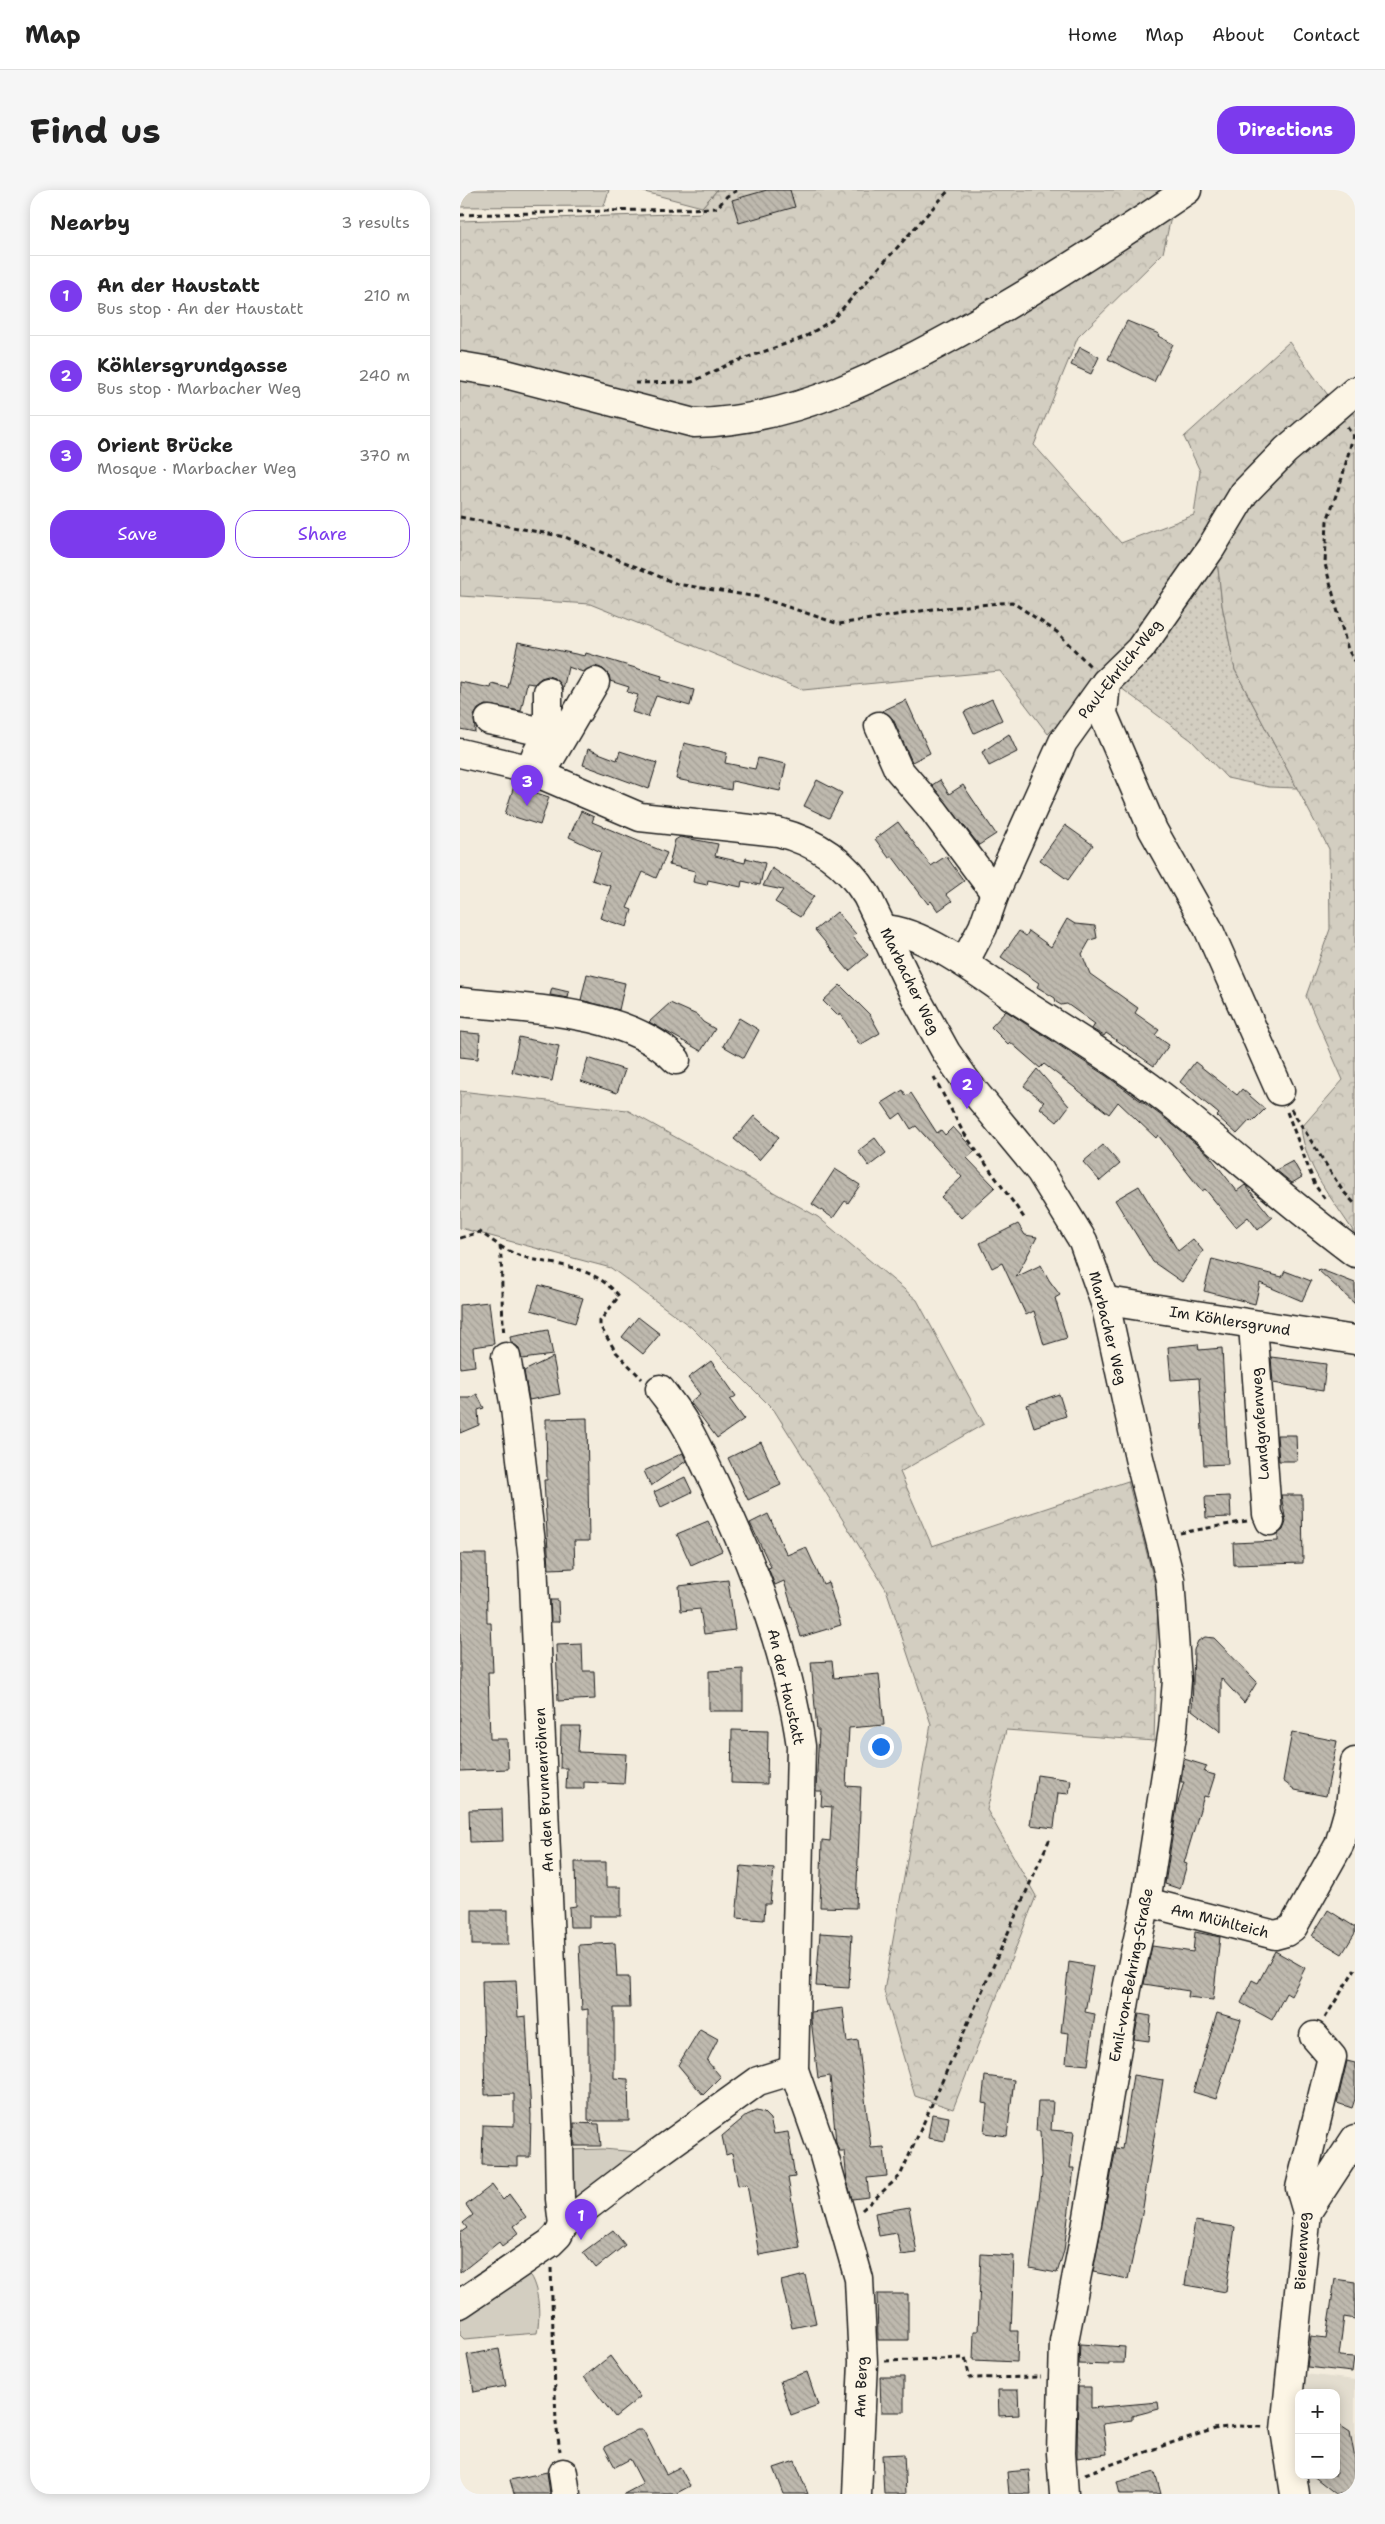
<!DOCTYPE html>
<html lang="en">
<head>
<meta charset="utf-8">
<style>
	:root { --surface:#fff; --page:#f6f6f6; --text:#222; --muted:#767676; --line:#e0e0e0; --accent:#7c3aed }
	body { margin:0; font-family:"Shantell Sans",sans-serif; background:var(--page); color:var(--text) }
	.controls { position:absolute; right:15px; bottom:15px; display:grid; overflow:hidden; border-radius:10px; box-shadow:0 2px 12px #0003 }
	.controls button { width:45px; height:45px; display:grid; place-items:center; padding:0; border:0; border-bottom:1px solid var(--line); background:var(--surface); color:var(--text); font:25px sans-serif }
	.you { position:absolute; left:420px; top:1556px; width:18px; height:18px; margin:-12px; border:4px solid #fff; border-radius:50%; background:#1a73e8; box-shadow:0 0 0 8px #1a73e833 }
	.badge { display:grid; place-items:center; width:32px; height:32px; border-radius:50%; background:var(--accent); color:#fff; font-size:16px; font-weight:700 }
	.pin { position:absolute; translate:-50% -41px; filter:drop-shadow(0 1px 2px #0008) }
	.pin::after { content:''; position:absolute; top:26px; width:18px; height:15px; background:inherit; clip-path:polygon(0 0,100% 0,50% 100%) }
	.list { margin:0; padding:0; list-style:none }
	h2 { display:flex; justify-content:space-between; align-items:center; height:65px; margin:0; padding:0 20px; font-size:21px }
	h2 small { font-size:16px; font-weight:400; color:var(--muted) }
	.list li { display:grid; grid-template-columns:32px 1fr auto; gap:15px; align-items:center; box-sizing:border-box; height:80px; padding:0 20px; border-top:1px solid var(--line) }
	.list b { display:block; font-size:19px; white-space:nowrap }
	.list p { margin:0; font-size:16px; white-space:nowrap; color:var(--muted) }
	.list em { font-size:16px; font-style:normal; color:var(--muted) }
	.actions { display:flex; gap:10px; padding:15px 20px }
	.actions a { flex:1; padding:11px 0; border:1px solid var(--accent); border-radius:20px; text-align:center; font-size:18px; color:var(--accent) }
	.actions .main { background:var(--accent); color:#fff }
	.map { position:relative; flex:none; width:895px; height:2304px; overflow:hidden; border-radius:20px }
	header { display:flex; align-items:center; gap:30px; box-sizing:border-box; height:70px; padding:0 25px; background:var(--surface); border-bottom:1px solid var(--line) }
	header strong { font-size:24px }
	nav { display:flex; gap:28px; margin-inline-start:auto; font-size:18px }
	.intro { display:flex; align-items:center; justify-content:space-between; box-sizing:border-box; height:120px; padding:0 30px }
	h1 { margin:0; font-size:35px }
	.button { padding:12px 22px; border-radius:20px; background:var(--accent); color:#fff; font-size:18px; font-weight:700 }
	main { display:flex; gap:30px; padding:0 30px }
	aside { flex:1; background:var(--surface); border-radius:20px; box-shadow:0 2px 12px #0003 }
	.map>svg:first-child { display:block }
	.built { fill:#e3ddcf; fill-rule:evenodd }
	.grass { fill:url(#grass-dots); stroke:#78756e }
	.forest { fill:url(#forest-crowns); stroke:#78756e }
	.green { fill:#d3cec1; stroke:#78756e }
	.building { fill:url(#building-back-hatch); stroke:#1c1c1c }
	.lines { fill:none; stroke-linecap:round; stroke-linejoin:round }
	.minor-casing { stroke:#1c1c1c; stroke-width:31 }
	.major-casing { stroke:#1c1c1c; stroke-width:31 }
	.path { stroke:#1c1c1c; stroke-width:3; stroke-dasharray:5 4; stroke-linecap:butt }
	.minor { stroke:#fcf5e5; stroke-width:28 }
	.major { stroke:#fcf5e5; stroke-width:28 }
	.labels { text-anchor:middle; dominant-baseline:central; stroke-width:4; stroke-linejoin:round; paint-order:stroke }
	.street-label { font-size:15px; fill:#1c1c1c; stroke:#fcf5e5 }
</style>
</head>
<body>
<header>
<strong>Map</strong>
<nav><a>Home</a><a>Map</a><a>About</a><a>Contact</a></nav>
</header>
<div class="intro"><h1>Find us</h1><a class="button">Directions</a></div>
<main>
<aside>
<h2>Nearby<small>3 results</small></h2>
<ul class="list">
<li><span class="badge">1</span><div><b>An der Haustatt</b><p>Bus stop · An der Haustatt</p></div><em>210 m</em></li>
<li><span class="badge">2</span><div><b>Köhlersgrundgasse</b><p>Bus stop · Marbacher Weg</p></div><em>240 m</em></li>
<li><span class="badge">3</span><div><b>Orient Brücke</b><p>Mosque · Marbacher Weg</p></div><em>370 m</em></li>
</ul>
<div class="actions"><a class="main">Save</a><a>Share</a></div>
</aside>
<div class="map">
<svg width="895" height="2304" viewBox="0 0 895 2304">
	<defs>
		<pattern id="grass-dots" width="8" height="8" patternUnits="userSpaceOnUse" patternTransform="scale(1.25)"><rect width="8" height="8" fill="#d3cec1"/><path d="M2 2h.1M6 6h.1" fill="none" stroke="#b5b0a5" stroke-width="1.8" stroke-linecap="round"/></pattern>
		<pattern id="forest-crowns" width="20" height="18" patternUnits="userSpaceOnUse" patternTransform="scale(1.25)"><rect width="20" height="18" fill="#d3cec1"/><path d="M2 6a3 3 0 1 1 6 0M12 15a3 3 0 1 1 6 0" fill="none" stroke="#b5b0a5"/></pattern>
		<pattern id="building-back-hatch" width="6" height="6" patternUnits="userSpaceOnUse" patternTransform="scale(1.25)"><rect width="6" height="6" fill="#beb9ae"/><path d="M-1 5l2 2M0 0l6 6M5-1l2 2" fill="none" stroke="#a39e95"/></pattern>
	</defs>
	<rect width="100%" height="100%" fill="#f3ecdd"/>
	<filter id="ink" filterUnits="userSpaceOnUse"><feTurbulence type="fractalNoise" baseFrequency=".02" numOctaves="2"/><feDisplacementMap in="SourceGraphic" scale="10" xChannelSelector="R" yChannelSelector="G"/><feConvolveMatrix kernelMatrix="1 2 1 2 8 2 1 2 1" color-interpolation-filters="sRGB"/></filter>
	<g filter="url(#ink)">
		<path class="built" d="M837,2183L895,2190V2304H840L836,2281L833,2218ZM839,2203H876V2285H839Z"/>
		<path class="grass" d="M756,360L762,415L775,480L837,598L809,597L767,588L731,550L657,495Z"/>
		<g class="forest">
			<path d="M257,0H717L703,63L618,147L574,255L661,353L734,325L740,281L724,247L829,152L873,212L675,455L588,544L540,481L343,500L130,414L0,406V31L242,23V17Z"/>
			<path d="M895,211V1044C873,1009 846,980 841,938L883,890L846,806L870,739L869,659L775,480L762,415L756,360L790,304Z"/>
			<path d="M0,901L167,920L358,1027L457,1110L524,1234L440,1282L472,1356L668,1291L698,1406L694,1551L546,1540L527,1620L576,1706L493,1919L455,1906L424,1801L471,1534L426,1399L314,1220L231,1137L151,1078L0,1038Z"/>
		</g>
		<g class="green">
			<path d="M0,0H149L144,16L0,17Z"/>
			<path d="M177,0H257L242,17Z"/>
			<path d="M143,1959L177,1962L118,2010L110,2007L108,1960Z"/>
			<path d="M65,2079C79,2093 81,2123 77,2143L4,2149L0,2145V2128Z"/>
		</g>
		<g class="building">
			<path d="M307,0H330L335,17L279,33L272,10Z"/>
			<path d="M667,131L699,144L698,146L713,154L694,192L648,169Z"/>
			<path d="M620,157L639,167L631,184L611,175Z"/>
			<path d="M58,452L125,466L126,463L202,486L201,490L234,500L230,516L196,506L188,527L172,522L178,505L167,502L169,497L150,491L149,485L143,479L135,476L123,482L108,477L103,500L96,489L88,486L81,488L74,494L67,493L61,521L25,515L18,519L14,526L15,542L0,539V492L31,498L32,494L48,498Z"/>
			<path d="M532,509L542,530L514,543L504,522Z"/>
			<path d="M446,510L470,563L452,572L433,529L422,521Z"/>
			<path d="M549,544L557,562L529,576L522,562Z"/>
			<path d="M224,553L267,563L265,573L295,579L298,568L326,574L320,601L272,591L271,600L216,589Z"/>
			<path d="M128,559L157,570L160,561L197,573L189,599L123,575Z"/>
			<path d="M357,590L382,603L369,628L344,616Z"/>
			<path d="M480,590L489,604L503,595L536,644L519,655L472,595Z"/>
			<path d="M54,596L89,607L80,635L45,624Z"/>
			<path d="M121,621L134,627L132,632L207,663L196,688L183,682L167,718L172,720L167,737L140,728L151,696L132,690L141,662L109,647Z"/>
			<path d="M438,632L471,676L486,666L504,691L486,704L492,711L478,721L471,711L468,714L432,666L429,668L415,649Z"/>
			<path d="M605,635L633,655L608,690L580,670Z"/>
			<path d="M220,647L258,654L255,666L285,673L286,668L305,673L300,695L282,691L281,697L248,690L247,695L233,692L235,681L209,675L215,650Z"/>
			<path d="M312,678L354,706L340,727L315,712L323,700L303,696Z"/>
			<path d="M377,722L396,744L393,747L408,765L389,781L355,740Z"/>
			<path d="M607,729L615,734L635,736L637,748L630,750L622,764L630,784L678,818L675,823L699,840L695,845L709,855L694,876L646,843L644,846L632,839L635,834L607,814L601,815L596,812L595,808L577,797L579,793L541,767L559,741L566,746L569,741L591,757Z"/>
			<path d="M127,784L165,793L159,820L121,810Z"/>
			<path d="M380,795L410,825L420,843L400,855L380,823L378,826L363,811Z"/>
			<path d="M92,798L109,802L108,808L90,805Z"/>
			<path d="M210,813L237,825L243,832L255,839L241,861L189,832Z"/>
			<path d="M546,821L648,887L706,929L748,964L777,1001L785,995L786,996L812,1028L798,1040L788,1027L776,1037L745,999L742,1001L698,945L696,948L658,912L649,924L584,874L580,878L550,852L548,854L531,837Z"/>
			<path d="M279,828L299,840L284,868L263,856Z"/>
			<path d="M0,842L20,844L18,869L0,867Z"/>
			<path d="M59,847L99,856L92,891L52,882Z"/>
			<path d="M128,868L165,880L157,903L121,891Z"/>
			<path d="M735,872L777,905L782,899L805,919L792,932L790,930L777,944L757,926L759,924L720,892Z"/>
			<path d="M577,879L609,916L597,932L580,918L584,912L564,896Z"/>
			<path d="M443,900L446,906L451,903L477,943L481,940L485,945L493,937L515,961L507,968L535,997L501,1028L481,1007L502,987L456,936L451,939L441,923L433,929L422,913Z"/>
			<path d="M294,926L319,947L299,970L274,949Z"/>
			<path d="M415,948L426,963L409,976L398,961Z"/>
			<path d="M643,955L660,974L640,991L623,972Z"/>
			<path d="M833,971L842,987L832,993L816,980Z"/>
			<path d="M375,979L400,995L388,1013L385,1011L373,1028L352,1014Z"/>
			<path d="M679,996L718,1061L733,1049L743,1061L722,1092L693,1072L655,1010Z"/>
			<path d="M558,1034L565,1045L577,1047L556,1087L581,1075L589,1090L600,1105L595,1108L607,1148L584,1155L574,1121L566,1125L542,1073L532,1078L520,1053Z"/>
			<path d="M752,1069L822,1087L825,1081L851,1091L842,1111L800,1093L795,1114L744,1101Z"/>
			<path d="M859,1079L895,1093V1114L858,1080Z"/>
			<path d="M79,1095L123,1108L115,1133L71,1120Z"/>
			<path d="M29,1112L34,1154L13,1157L15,1176L0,1178V1115Z"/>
			<path d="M178,1127L200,1144L183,1164L162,1147Z"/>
			<path d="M88,1140L93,1165L62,1169L58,1157L51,1152L50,1147Z"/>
			<path d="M738,1154L739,1160L762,1158L768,1274L744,1275L739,1188L711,1190L708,1157Z"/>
			<path d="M93,1167L100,1204L69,1210L64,1181Z"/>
			<path d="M811,1167L866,1174L863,1201L813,1193Z"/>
			<path d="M251,1171L276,1206L270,1210L284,1229L257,1248L230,1212L240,1204L228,1188Z"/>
			<path d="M17,1204L24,1218L18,1220L19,1235L0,1243V1208H10Z"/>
			<path d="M599,1204L606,1226L574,1237L567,1215Z"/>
			<path d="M127,1228L129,1351H114L115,1378L89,1379L84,1290H87L86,1229Z"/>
			<path d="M817,1245H836L837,1271H819Z"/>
			<path d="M301,1252L321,1295L288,1310L268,1268Z"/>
			<path d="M223,1263L226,1271L191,1296L184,1281Z"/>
			<path d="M225,1287L232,1302L201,1317L194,1302Z"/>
			<path d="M821,1305H842L843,1373L774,1375L773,1353L818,1351V1344L823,1340L826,1332Z"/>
			<path d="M770,1306L771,1327L746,1328L745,1307Z"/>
			<path d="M308,1324L327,1365L346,1357L363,1394L368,1392L381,1435L341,1447L324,1391L315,1395L308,1378L311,1377L290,1333Z"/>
			<path d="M248,1331L262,1361L231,1375L217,1344Z"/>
			<path d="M0,1364H26L27,1433H31L33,1482H28L30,1549H47L48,1579L0,1581Z"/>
			<path d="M268,1390L275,1440L244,1444L240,1419L221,1421L219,1396Z"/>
			<path d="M90,1410H98L99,1432H91Z"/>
			<path d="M745,1447L754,1448L797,1492L784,1513L761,1488V1542L732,1520L734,1460L738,1451Z"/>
			<path d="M122,1454L123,1481H134L135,1509L98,1511L96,1455Z"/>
			<path d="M372,1471L374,1488L419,1484L424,1535L389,1538L386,1596L401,1597L396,1718L360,1717L362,1650L370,1651L372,1617L361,1616L362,1601H356L359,1540H357L351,1472Z"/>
			<path d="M283,1479V1521H249V1481Z"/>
			<path d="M101,1536H120L118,1562L166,1564L164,1594L124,1592V1599H106L107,1578H100Z"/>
			<path d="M272,1540L308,1541L307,1594L271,1593Z"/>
			<path d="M832,1542L877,1551L866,1606L835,1600L823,1591Z"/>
			<path d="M724,1569L747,1576L744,1582L755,1585L748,1607L744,1606L736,1633L724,1673L727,1674L720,1699L705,1694L717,1616L724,1592H721Z"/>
			<path d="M577,1585L611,1590L609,1604L598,1603L594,1638L570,1635Z"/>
			<path d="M42,1619L43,1651L10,1652L9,1620Z"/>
			<path d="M115,1672H146V1697H161V1726H129V1737H110L109,1717L116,1716Z"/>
			<path d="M281,1676L314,1679L310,1714H305L304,1730L276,1728Z"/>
			<rect x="12" y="1720" width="36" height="35"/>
			<path d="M868,1720L895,1737V1743L882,1764L852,1746Z"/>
			<path d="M735,1742L760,1747L753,1810L728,1807L729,1801L684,1794L692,1756L733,1762Z"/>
			<path d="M360,1743L392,1745L389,1798L356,1796Z"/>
			<path d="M155,1753L157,1787H169L170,1818H154V1888L168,1889L169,1931H128V1819L122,1820L119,1755Z"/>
			<path d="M815,1761L845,1778L831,1806L826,1803L812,1830L781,1813L792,1790L798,1793Z"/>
			<path d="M609,1772L633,1776L625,1822L635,1824L628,1875L606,1873L609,1843L601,1842Z"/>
			<path d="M56,1790L58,1827L66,1826L71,1925L70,1967H58V1976L22,1975L23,1935L54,1936V1904L25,1905L22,1791Z"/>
			<path d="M383,1818L387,1852L398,1850L411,1958L424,1957L427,1986L407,1988L409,2007L392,2009L387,1991L384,1961H379L376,1953L370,1886L358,1888L351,1829V1822Z"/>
			<path d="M757,1823L781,1830L756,1909L733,1902Z"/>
			<path d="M679,1824L691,1826L689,1851L674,1849Z"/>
			<path d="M240,1839L258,1849L247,1871L261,1887L243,1905L218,1875Z"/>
			<path d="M887,1871L895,1873V1909L892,1918L877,1913Z"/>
			<path d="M673,1885L703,1890L682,2024L668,2089L633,2082L656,1958L662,1959Z"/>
			<path d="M525,1886L554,1890L547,1946L524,1943L527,1914L522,1913Z"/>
			<path d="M578,1911H593L591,1940L614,1942L610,1978H614L604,2061L597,2083L570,2078L582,1985L580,1941H576Z"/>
			<path d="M296,1921L304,1923L310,1929L314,1944L328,1942L335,1987L328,1988L340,2058L299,2065L287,1994L278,1996L272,1963L266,1965L262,1946L287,1925Z"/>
			<path d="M472,1924L489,1927L485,1951L468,1948Z"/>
			<path d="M114,1933L139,1934L141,1956H115Z"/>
			<path d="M32,1995L43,2010L49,2004L66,2027L54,2036L59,2043L42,2056L39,2052L0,2083V2043L7,2038L3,2033L13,2025L6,2015Z"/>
			<path d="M449,2017L457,2063L441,2065L437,2043L419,2046L415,2023Z"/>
			<path d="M735,2031L775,2037L766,2102L725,2095Z"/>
			<path d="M153,2040L165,2055L136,2078L123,2062Z"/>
			<path d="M521,2064L554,2066L551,2141H558L557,2172L513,2170L514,2141H518Z"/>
			<path d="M345,2085L356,2133L332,2138L321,2091Z"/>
			<path d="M875,2089L895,2092V2129L884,2127L879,2166L894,2167L892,2182L847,2177L851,2146L866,2148Z"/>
			<path d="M417,2104H448V2150H418Z"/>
			<path d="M620,2154L665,2157L664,2173H649V2175L619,2174Z"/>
			<path d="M39,2159L46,2196L14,2202L7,2165Z"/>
			<path d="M150,2166L180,2207L155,2227L124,2187Z"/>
			<path d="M347,2182L358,2215L331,2225L320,2191Z"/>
			<path d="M420,2187H444V2222H421Z"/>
			<path d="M618,2197H631V2218L698,2212L699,2219L672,2226V2230L643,2234L647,2264L617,2268Z"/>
			<path d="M538,2200H558L559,2225L539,2226Z"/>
			<path d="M876,2233L890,2242L895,2269V2304H876L852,2285H876Z"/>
			<path d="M177,2240H183L206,2284L220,2277L230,2296L215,2304H164L183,2294L170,2269L155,2277L144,2257Z"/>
			<path d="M444,2264L446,2304H424L422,2265Z"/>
			<path d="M335,2271L348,2304H324L314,2278Z"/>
			<path d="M569,2280L571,2304H549L547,2282Z"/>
			<path d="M87,2282L90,2304H54L50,2290Z"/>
			<path d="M695,2282L701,2304H660L657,2292Z"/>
		</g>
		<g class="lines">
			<defs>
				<g id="minor">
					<path d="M0,176L42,183L234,233C336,231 429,182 516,133C589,92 658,47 727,0"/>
					<path d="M646,492L643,524L693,640L748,738L820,901"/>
					<path d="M29,530L88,543"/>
					<path d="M419,536L438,579L474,621L535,703"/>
					<path d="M75,567L88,543V502"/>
					<path d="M81,584L135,492"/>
					<path d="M424,739C463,741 520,784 553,807C608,843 665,876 716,917C776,966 833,1017 895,1063"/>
					<path d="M504,773L523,737L535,703L603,552L646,492L680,459L751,358L784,303L826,260L895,201"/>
					<path d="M0,812C66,819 168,820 216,870"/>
					<path d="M645,1113L654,1112L895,1150"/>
					<path d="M793,1135L807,1324L810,1331"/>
					<path d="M46,1167L55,1218L73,1370L99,1955L100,2009L103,2035"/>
					<path d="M200,1199C209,1211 219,1223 226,1236C236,1253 244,1272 253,1290C293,1374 328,1464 341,1556L334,1880L363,1962L399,2089L403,2172L397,2304"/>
					<path d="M686,1712L815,1745L826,1742L833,1737L879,1655L890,1616L895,1572"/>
					<path d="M847,2022L895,1949"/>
					<path d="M0,2114L90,2053L98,2045L103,2035L191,1968L298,1891L334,1880"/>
					<path d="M103,2283L106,2304"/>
					<path d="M835,2304L825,2240L847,2022L840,1998L872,1867L854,1846"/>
				</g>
				<path id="major" d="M0,563L68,579L180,627L318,642C357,652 386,672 407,706L455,806L486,862L509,895L580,981L623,1051L645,1113L679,1268L710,1389L717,1490L713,1539L686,1712L667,1799L627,2033L604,2151L601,2263L604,2304"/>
			</defs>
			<use href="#minor" class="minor-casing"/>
			<use href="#major" class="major-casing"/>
			<g class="path">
				<path d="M0,25L257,18L267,6L278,0"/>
				<path d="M175,193L232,192L269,174L345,147L372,130L489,0"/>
				<path d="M887,237L893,246L882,288L867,331L865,374L888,460L895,471"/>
				<path d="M0,327L105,347L217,394L298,407L379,434L473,419L552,412L597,442L631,477"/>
				<path d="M474,887L503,942L565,1029"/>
				<path d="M831,919L882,1000L895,1014"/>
				<path d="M827,922L855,995L867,1012"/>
				<path d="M0,1048L20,1042L40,1056C43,1086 41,1115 44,1145"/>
				<path d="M40,1056C78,1081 124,1065 159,1106L140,1131V1136L156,1162L182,1189"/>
				<path d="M720,1343L787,1331"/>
				<path d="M865,1828L895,1779"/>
				<path d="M402,2020L440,1986L591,1646"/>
				<path d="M91,2078L96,2233L100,2261"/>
				<path d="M425,2171L505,2168L510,2188L581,2187"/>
				<path d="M625,2284L708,2254L758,2238L777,2236L803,2237"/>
			</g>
			<use href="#minor" class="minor"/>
			<use href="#major" class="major"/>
		</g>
	</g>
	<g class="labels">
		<g class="street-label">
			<text transform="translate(660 479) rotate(-51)">Paul-Ehrlich-Weg</text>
			<text transform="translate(450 791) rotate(64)">Marbacher Weg</text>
			<text transform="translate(770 1131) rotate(9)">Im Köhlersgrund</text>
			<text transform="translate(648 1138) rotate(76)">Marbacher Weg</text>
			<text transform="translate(800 1234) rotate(-94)">Landgrafenweg</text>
			<text transform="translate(326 1497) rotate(77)">An der Haustatt</text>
			<text transform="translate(84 1600) rotate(-93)">An den Brunnenröhren</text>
			<text transform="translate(760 1731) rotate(14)">Am Mühlteich</text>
			<text transform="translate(671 1785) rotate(-79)">Emil-von-Behring-Straße</text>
			<text transform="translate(842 2061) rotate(-87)">Bienenweg</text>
			<text transform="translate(401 2197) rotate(-88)">Am Berg</text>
		</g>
	</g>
</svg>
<div class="controls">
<button>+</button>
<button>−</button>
</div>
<div class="you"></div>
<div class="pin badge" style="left:121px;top:2050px">1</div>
<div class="pin badge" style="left:507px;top:919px">2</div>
<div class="pin badge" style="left:67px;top:616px">3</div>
</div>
</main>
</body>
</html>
